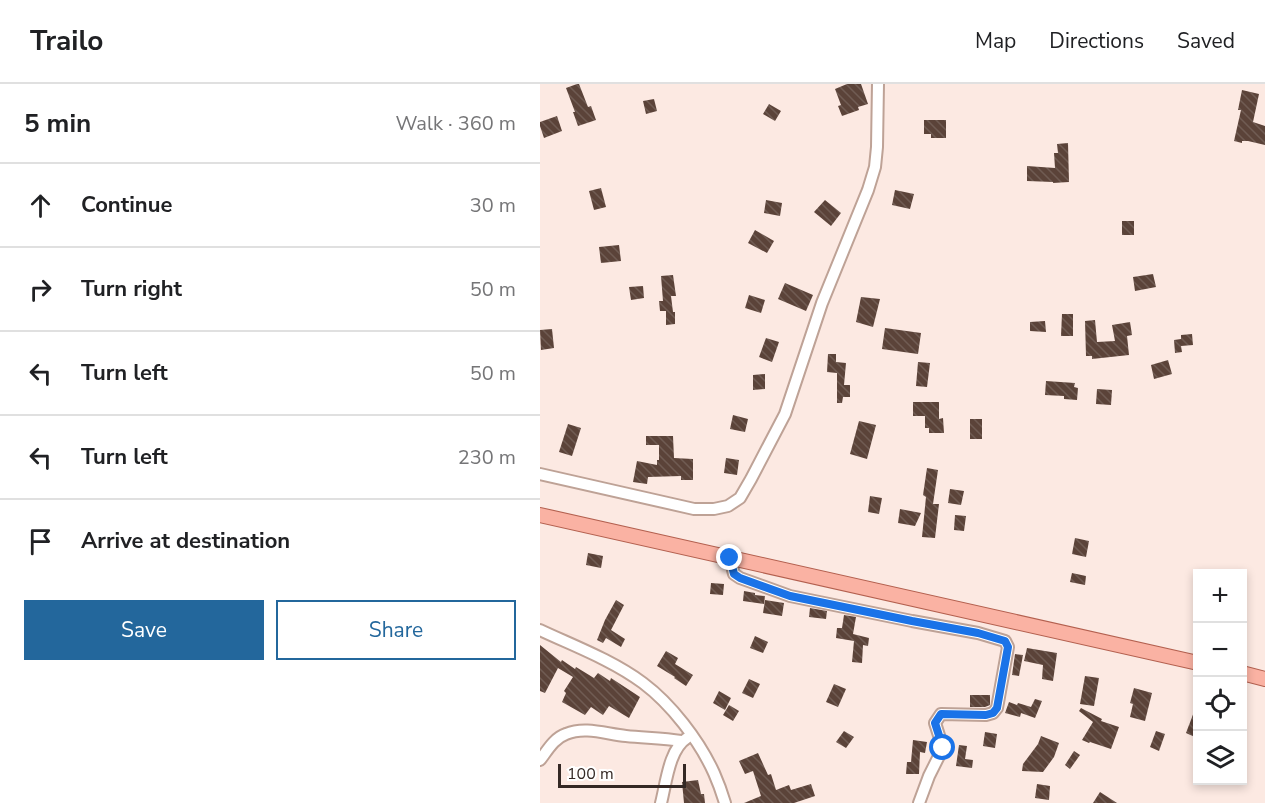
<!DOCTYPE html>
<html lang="en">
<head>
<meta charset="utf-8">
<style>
	:root { --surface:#fff; --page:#f2f2f2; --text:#202124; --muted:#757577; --line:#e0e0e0; --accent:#23679c }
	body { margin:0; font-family:"Nunito Sans",sans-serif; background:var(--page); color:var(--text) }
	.controls { position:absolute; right:18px; bottom:18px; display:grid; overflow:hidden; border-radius:0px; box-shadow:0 3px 9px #0003 }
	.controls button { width:54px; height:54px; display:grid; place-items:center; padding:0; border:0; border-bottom:2px solid var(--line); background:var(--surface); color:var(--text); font:30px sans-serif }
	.scale { position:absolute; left:18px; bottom:15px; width:128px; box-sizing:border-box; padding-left:6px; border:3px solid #342824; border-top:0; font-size:16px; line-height:21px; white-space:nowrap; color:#342824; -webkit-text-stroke:4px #fff; paint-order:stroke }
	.stop { position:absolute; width:18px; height:18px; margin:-14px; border:4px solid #1a73e8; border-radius:50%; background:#fff }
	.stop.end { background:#1a73e8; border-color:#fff; box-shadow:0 2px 6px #0008 }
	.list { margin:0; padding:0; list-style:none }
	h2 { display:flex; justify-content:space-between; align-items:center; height:78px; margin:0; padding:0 24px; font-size:26px }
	h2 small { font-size:20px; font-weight:400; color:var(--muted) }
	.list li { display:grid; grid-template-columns:39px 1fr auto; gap:18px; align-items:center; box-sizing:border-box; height:84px; padding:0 24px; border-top:2px solid var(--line) }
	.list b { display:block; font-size:22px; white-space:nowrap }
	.list em { font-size:20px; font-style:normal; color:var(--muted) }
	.actions { display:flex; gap:12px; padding:18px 24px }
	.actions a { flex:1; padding:14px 0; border:2px solid var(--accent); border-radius:0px; text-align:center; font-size:21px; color:var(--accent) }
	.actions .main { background:var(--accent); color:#fff }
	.icon { flex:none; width:33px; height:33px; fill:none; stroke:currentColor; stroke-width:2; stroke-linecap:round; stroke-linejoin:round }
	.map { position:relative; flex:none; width:725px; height:719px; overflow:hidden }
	header { display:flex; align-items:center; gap:36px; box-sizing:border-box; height:84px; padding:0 30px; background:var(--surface); border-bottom:2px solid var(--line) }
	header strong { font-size:28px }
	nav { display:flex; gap:33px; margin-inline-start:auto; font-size:21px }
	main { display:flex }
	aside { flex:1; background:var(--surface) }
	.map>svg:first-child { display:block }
	.building { fill:url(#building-back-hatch) }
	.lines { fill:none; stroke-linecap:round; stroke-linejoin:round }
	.minor-casing { stroke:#bea296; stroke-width:14 }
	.major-casing { stroke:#b3604f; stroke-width:16 }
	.minor { stroke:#fff; stroke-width:10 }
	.major { stroke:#fab2a3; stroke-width:14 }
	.route { stroke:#1a73e8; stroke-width:8 }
</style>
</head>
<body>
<header>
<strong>Trailo</strong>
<nav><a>Map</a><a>Directions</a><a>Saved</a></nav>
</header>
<main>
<aside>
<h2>5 min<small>Walk · 360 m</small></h2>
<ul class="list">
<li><svg class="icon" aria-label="ahead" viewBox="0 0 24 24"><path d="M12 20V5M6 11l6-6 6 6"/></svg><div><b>Continue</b></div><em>30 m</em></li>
<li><svg class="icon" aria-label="right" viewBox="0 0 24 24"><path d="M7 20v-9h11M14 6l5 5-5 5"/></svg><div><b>Turn right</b></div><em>50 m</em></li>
<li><svg class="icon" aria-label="left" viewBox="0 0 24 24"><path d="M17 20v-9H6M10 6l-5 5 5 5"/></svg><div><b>Turn left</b></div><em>50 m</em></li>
<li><svg class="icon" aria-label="left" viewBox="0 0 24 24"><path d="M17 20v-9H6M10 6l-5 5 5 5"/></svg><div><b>Turn left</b></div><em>230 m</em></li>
<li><svg class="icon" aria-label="arrive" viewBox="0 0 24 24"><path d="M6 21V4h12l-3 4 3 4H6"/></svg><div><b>Arrive at destination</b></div></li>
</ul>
<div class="actions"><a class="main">Save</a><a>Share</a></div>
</aside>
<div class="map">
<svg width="725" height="719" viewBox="0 0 725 719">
	<defs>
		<pattern id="building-back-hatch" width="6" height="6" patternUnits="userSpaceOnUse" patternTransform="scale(1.5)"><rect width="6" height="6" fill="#5b4339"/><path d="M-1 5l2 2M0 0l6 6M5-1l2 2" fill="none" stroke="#705c53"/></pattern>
	</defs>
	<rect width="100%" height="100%" fill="#fce9e2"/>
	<g class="building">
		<path d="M37,0H39L48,23L51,22L56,36L38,42L33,28H35L26,4Z"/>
		<path d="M307,0H321L328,20L318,23L319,26L302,32L298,22L301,21L295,5Z"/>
		<path d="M702,6L719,10L713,38L725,42V61L708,57H702V59L694,57L701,26H698Z"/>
		<path d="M114,15L117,27L106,30L103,17Z"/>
		<path d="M229,20L241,27L235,37L223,30Z"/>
		<path d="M17,32L22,47L4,54L0,42V38Z"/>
		<path d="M384,36H406V54H391V50H384Z"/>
		<path d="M528,59L529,98L513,99V98L487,97V82L515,84L514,69H518L517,60Z"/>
		<path d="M61,104L66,123L54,126L49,107Z"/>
		<path d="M355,106L374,110L370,125L352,121Z"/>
		<path d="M226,116L242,119L240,132L224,129Z"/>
		<path d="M285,116L301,129L291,142L274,128Z"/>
		<rect x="582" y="137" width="12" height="14"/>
		<path d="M215,146L234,157L227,169L208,159Z"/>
		<path d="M79,161L81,177L61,179L59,163Z"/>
		<path d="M613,190L616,203L595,207L593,193Z"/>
		<path d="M133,191L136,212H131L133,228H135V240L126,241V227H120L119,217H123L121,192Z"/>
		<path d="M245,199L273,211L266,227L238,215Z"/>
		<path d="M103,202L104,214L91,216L89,203Z"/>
		<path d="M209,211L225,216L221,229L205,224Z"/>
		<path d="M321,213L340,215L333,243L316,238Z"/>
		<path d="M522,230H533V252H521Z"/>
		<path d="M555,236L557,258L575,257L572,241L590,238L592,251L587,252L589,271L552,275V272H546L545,237Z"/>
		<path d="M505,237L506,248L490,247V238Z"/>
		<path d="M345,244L381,249L378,270L342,265Z"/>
		<path d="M12,245L14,264L1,266L0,246Z"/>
		<path d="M652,250L653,261L641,262L642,268L635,269L634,256L641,255V251Z"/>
		<path d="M226,254L239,258L232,278L219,273Z"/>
		<path d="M288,270H296V278L306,279L304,301H310V313H303L302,319H297V289L287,288Z"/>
		<path d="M628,276L632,290L614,295L611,281Z"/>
		<path d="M378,278L390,279L387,303L376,302Z"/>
		<path d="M225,290V305L213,306V291Z"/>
		<path d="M506,297L535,299L534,303L538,304L537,316L524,315V312L505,311Z"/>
		<path d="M557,305L572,306L571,321L556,320Z"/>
		<path d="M373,318H399V335L403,334L404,349H389V344H385V332H373Z"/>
		<path d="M193,331L208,335L205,348L190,345Z"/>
		<rect x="430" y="335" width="12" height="20"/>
		<path d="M319,337L336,341L327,375L310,370Z"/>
		<path d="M28,340L41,344L32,372L19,368Z"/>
		<path d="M106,352H133L134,374L153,375V396H141V392L108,393L107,400L93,398L97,377L117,381V376H119V361H106Z"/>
		<path d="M186,374L199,376L197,391L184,389Z"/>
		<path d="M387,384L398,386L393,420H399L395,454L382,453L386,413L383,411Z"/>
		<path d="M410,405L424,407L421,421L408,419Z"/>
		<path d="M330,412L342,414L339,430L328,428Z"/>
		<path d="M360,425L381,429L375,442L358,439Z"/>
		<path d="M415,431L426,432L424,447L414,446Z"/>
		<path d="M535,454L549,457L546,473L532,470Z"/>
		<path d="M48,469L63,472L61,484L46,481Z"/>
		<path d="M532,489L546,492L545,501L530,498Z"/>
		<path d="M171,499L184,500L183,511L170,510Z"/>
		<path d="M204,507L215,509V511L225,512L224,520L203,517Z"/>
		<path d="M76,516L84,521L71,546L85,555L81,563L66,554L63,559L57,556L65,536Z"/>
		<path d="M225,516L244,519L242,532L223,529Z"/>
		<path d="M270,524L287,527L286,535L269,533Z"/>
		<path d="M304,531L316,533L313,550L329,554L328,562L323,561L322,579L312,578L314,557L296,554L297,544H302Z"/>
		<path d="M215,552L228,558L223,569L210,564Z"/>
		<path d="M0,561L21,578L22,576L35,585L36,583L54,594L58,589L70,597L71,594L100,613L89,634L69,622L63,631L51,623L45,631L22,618L26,609L24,607L33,593L18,584L5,609L0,607Z"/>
		<path d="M487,564L517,569L513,597L502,595L503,581L484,577Z"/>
		<path d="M126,567L138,574L135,580L153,591L146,602L134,594L135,593L117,582Z"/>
		<path d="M475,570L483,571L479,592L472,591Z"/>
		<path d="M545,592L559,594L554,622L540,620Z"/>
		<path d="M209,595L220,600L213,614L202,609Z"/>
		<path d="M294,600L306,605L298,623L286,618Z"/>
		<path d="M594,604L612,609L605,637L590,633L593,620L590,619Z"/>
		<path d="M179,607L191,614L185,626L173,619Z"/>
		<path d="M430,611H450V621L445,623H430Z"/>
		<path d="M495,615L502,617L495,634L481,629L480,633L465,629L469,618L477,621L478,619L491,623Z"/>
		<path d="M657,620V654L646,649Z"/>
		<path d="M189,621L199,627L193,637L183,631Z"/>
		<path d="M541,624L562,635L561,637L579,643L571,665L550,658L549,659L542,656L553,638L539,627Z"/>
		<path d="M304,647L314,653L306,664L296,658Z"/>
		<path d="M616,647L625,650L619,667L610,663Z"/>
		<path d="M445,648L457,650L455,664L443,662Z"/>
		<path d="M501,652L519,659L514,673L503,688L482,687L483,680L498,660Z"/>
		<path d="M373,656L387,658L385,669L380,668L379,690H366L367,678H371Z"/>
		<path d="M419,661L427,662L425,675L433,676L432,684L416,682Z"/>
		<path d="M534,667L540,671L530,685L525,681Z"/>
		<path d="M218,669L228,691L231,690L236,706L249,701L251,706L271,700L275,712L254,719H204L221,712L213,687L205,690L199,677Z"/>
		<path d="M158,696L161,710H164L165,719H144L142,698Z"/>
		<path d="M497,700L510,702L509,716L495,714Z"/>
		<path d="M560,708L577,719H553Z"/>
	</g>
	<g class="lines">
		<defs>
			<g id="minor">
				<path d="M0,390L154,425H174L188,422L200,414L211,395L245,330L282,219L328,106L335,83L337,63L338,0"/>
				<path d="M190,474L194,490L200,494L250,512L372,537L438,549L465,557L468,563L457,624L453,629L446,631L401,630L395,639L403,664L389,692L379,719"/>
				<path d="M0,546C34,562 72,576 103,599C131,620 159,656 174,689C178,698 182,709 185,719"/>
				<path d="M0,676C7,667 14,654 26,650C45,642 66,650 86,652C104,654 123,654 141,657"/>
				<path d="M121,719C126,700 129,665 147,654"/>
			</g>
			<g id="major">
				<path d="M0,431L658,579"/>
				<path d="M702,589L725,595"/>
			</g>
		</defs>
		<use href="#minor" class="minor-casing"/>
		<use href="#major" class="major-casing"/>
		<use href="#minor" class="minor"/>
		<use href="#major" class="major"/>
	</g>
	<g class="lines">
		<path class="route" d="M190,474L194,490L200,494L250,512L372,537L438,549L465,557L468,563L457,624L453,629L446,631L401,630L395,639L403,664"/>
	</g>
</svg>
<div class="controls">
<button>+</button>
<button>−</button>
<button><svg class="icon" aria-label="locate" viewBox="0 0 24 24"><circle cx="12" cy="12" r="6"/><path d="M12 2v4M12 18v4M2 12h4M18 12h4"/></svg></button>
<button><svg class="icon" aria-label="layers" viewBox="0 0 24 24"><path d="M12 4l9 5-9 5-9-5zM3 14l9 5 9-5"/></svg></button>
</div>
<div class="scale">100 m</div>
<div class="stop" style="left:403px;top:664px"></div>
<div class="stop end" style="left:190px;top:474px"></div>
</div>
</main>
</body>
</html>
